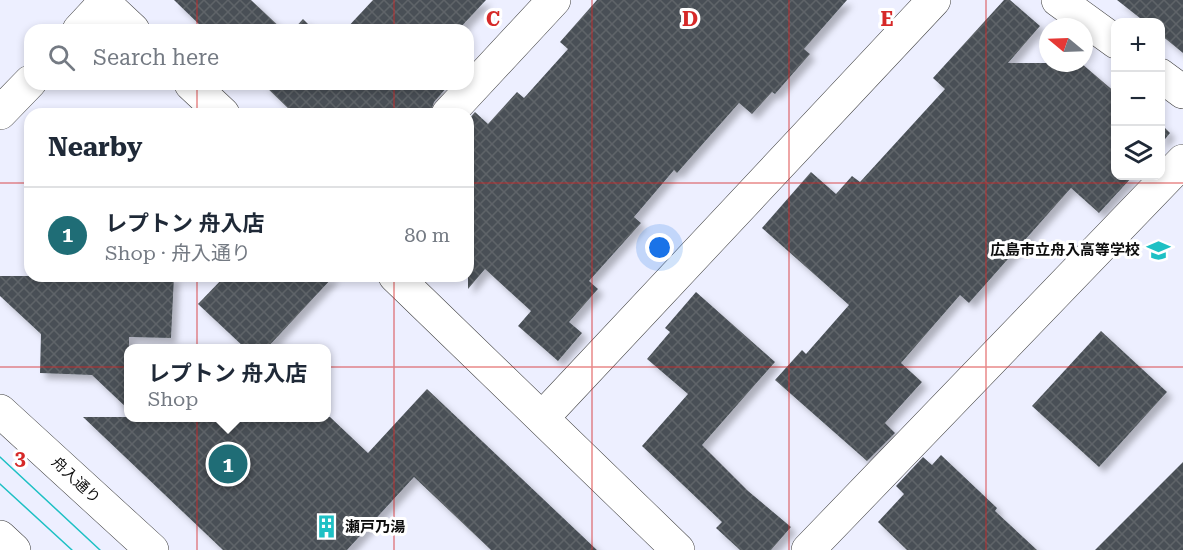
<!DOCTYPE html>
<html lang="en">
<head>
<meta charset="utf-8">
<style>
	:root { --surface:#fff; --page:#f2f2f3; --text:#1f2937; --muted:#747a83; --line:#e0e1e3; --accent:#1f6d76 }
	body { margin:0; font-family:"Roboto Serif","Noto Sans JP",serif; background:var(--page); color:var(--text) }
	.controls { position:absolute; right:18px; top:18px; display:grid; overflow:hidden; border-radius:12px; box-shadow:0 3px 9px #0003 }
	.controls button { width:54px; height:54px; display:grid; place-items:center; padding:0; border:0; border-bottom:2px solid var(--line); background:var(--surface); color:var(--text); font:30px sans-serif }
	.compass { position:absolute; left:1039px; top:18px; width:54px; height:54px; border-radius:50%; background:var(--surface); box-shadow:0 3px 9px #0003; rotate:289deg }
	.you { position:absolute; left:660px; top:248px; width:21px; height:21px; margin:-15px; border:4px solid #fff; border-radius:50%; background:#1a73e8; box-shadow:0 0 0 9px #1a73e833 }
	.badge { display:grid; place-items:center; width:39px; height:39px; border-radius:50%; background:var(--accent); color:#fff; font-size:20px; font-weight:700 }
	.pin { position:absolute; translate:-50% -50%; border:3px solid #fff; box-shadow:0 2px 6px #0006 }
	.popup { position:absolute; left:124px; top:344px; width:207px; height:78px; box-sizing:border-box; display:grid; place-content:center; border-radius:12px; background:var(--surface); filter:drop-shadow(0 2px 4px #0005); font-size:20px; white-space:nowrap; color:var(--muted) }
	.popup b { font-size:22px; color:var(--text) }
	.popup::after { content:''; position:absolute; left:50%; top:100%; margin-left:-12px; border:12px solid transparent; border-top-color:var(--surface) }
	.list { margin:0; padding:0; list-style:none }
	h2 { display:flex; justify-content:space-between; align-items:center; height:78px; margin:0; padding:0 24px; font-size:26px }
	h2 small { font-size:20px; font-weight:400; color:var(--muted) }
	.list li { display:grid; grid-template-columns:39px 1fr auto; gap:18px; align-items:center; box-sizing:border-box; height:96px; padding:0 24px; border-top:2px solid var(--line) }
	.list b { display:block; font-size:22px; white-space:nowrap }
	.list p { margin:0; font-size:20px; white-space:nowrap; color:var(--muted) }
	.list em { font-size:20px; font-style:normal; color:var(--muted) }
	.icon { flex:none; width:33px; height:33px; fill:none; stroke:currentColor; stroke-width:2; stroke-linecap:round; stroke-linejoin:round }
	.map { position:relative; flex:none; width:1183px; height:550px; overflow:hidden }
	.search { position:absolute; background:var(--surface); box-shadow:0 3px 9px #0003; left:24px; top:24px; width:450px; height:66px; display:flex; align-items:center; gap:15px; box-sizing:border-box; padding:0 21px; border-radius:18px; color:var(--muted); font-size:22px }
	.panel { position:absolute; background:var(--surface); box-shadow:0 3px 9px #0003; left:24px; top:108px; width:450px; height:174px; border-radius:18px }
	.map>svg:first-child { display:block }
	.building { fill:url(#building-cross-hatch); filter:url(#shadow) }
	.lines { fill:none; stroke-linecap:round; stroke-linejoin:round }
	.minor-casing { stroke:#404040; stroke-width:34 }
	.tertiary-casing { stroke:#404040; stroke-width:34 }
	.minor { stroke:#fff; stroke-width:33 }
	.tertiary { stroke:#fff; stroke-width:33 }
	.tram { stroke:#1ec0c4; stroke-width:1.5 }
	.grid { fill:none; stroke:#d62828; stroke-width:1.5; stroke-opacity:0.55 }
	.labels { text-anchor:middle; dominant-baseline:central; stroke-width:6; stroke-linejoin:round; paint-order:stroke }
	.poi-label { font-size:15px; font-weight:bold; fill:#0d0d0d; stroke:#fff; text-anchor:end }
	.street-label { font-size:15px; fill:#0d0d0d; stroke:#fff }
	.grid-label { font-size:20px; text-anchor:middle; font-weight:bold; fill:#d62828; stroke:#fff; stroke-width:6; stroke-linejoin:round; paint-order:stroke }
</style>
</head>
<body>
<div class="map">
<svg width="1183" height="550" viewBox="0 0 1183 550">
	<defs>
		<pattern id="building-cross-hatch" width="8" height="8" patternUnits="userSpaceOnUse" patternTransform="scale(1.5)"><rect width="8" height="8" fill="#495056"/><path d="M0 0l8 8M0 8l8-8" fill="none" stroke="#5f6469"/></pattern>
		<filter id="shadow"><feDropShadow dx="5.5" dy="5.5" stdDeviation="3" flood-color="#0004"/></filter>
	</defs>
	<rect width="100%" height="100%" fill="#edefff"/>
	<g class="building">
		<path d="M174,0H251L283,30H205Z"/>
		<path d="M373,0H486L458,30H345Z"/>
		<path d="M597,0H847L804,49L810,54L775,94L772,92L752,114L739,103L677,173L674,170L634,217L641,223L589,281L598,289L569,322L582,333L558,361L518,326L531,311L485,269L468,289V120L475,112L488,124L517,92L524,98L568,49L560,42Z"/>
		<path d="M1004,0H1010L1040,26L1008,63H1081L1116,93V176H1133L1099,213L1071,188L969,303L960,295L901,363L922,382L885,423L895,433L867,461L775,380L802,350L806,354L849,305L762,228L811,172L836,194L852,176L860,182L945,89L933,78Z"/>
		<path d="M1117,0H1183V53L1161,35V22H1145Z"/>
		<path d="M303,19L314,30H293Z"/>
		<path d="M263,84H444L447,87L434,102L430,114H294Z"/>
		<path d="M1161,124L1170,133L1161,144Z"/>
		<path d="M0,276H174L171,338L129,337V410L92,375L40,373L41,334L0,296Z"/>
		<path d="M225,276H334L267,348H245L198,304Z"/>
		<path d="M696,292L775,362L702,445L748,491L791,527L771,550H740L716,528L722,522L642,446L688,394L647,359L670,332L665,328Z"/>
		<path d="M1101,331L1167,392L1099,467L1032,406Z"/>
		<path d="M427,389L597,550H491L414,477L347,550H223L83,417H330L368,453Z"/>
		<path d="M941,455L997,508L995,511L1037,550H907L878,522L904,494L896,486L923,457L932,465Z"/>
		<path d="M1183,462V550H1095Z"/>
	</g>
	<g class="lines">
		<defs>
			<g id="minor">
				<path d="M101,0L133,30"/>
				<path d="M1058,0L1116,42"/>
				<path d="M1160,75L1183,92"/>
				<path d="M191,84L223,114"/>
				<path d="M448,114L554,0"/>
				<path d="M395,276L678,550"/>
				<path d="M543,417L934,0"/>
				<path d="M808,550L1183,161"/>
			</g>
			<g id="tertiary">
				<path d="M79,30L107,0"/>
				<path d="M0,113L30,82"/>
				<path d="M0,411L152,550"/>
				<path d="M0,537L14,550"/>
			</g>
		</defs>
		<use href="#minor" class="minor-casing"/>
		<use href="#tertiary" class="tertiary-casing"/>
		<use href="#minor" class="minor"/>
		<use href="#tertiary" class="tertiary"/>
		<g class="tram">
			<path d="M0,457L100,550"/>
			<path d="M0,484L72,550"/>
		</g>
	</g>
	<path class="grid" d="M197,0V30M394,0V30M592,0V550M789,0V550M986,0V550M197,84V114M394,84V114M0,183H30M468,183H1183M197,276V550M394,276V550M0,367H1183"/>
	<defs>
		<symbol id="school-bare" viewBox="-9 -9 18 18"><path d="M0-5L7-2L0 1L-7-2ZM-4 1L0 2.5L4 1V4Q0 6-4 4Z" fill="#1ec0c4" stroke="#fff" stroke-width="2.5" paint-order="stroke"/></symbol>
		<symbol id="building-bare" viewBox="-9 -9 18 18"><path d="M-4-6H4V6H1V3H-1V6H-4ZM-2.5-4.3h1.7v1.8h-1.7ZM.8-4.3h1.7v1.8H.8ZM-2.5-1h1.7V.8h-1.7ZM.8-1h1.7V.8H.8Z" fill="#1ec0c4" stroke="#fff" stroke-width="2.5" paint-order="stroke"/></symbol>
	</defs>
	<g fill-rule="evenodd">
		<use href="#school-bare" x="1142" y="234" width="33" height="33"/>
		<use href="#building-bare" x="310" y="510" width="33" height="33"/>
	</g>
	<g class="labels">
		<g class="poi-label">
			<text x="1140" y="250">広島市立舟入高等学校</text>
			<text x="345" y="527" text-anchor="start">瀬戸乃湯</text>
		</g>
		<g class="street-label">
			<text transform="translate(76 480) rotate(43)">舟入通り</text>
		</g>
	</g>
	<g class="grid-label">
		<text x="493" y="26">C</text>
		<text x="690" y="26">D</text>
		<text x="887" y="26">E</text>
		<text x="20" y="465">3</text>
	</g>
</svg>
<div class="controls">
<button>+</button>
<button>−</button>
<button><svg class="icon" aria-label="layers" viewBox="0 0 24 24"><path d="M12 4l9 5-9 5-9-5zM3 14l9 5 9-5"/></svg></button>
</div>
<svg class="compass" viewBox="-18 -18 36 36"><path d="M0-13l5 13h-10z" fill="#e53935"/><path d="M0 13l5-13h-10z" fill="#747a83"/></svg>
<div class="you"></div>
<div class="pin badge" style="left:228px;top:464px">1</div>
<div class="popup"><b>レプトン 舟入店</b>Shop</div>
<div class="search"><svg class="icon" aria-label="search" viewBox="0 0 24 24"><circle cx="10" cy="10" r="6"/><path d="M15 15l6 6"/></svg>Search here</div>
<section class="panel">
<h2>Nearby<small></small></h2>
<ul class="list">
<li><span class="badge">1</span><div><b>レプトン 舟入店</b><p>Shop · 舟入通り</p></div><em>80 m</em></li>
</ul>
</section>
</div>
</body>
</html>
